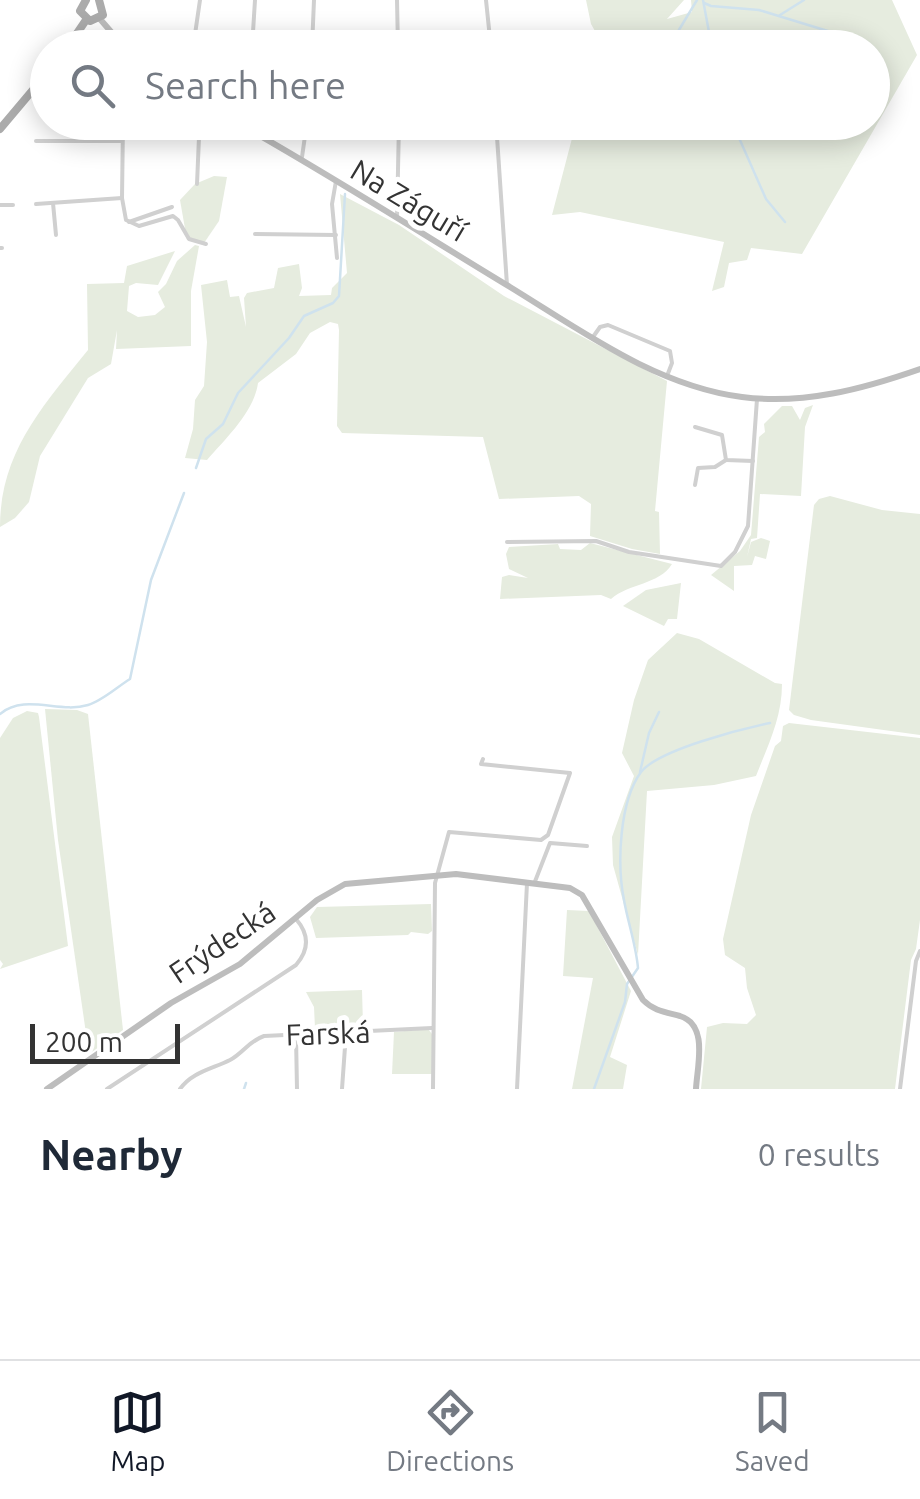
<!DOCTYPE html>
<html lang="en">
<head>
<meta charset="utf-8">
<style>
	:root { --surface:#fff; --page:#f6f6f7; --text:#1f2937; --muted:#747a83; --line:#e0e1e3; --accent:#111827 }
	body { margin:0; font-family:Ubuntu,sans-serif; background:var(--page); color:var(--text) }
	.scale { position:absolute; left:30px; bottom:25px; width:150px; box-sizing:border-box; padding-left:10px; border:5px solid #333; border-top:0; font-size:28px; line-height:35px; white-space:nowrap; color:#333; -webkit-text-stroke:8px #fff; paint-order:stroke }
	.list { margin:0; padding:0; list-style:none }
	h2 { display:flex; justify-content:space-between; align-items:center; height:130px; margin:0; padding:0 40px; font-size:42px }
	h2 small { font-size:32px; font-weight:400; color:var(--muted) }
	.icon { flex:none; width:55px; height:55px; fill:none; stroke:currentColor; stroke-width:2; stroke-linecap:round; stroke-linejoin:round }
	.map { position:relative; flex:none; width:920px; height:1089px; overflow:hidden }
	.search { position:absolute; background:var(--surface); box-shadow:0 5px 25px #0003; left:30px; right:30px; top:30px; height:110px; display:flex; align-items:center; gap:25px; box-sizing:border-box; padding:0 35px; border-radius:55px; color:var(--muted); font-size:38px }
	.sheet { height:270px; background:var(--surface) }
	nav { display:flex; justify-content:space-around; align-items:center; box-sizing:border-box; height:140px; border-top:2px solid var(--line); background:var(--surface); font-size:28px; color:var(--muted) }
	nav a { display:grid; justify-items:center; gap:5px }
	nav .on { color:var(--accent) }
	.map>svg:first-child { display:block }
	.green { fill:#e6ecdf }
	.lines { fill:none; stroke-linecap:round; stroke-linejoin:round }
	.stream { stroke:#cfe2ee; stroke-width:2.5 }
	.street { stroke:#d0d0d0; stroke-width:4 }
	.secondary { stroke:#bdbdbd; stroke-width:6 }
	.primary { stroke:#ababab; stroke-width:8 }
	.labels { text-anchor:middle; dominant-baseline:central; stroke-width:10; stroke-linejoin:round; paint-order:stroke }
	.street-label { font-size:30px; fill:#333; stroke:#fff }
</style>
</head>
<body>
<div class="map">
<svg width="920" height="1089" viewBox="0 0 920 1089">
	<rect width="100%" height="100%" fill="#fff"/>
	<g class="green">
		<path d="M586,0H684L667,19L692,12L691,0H892L917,55L802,254L751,248L747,260L729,263L724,287L712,291L724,242L580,212L552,215L576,123L872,122V48L596,47L599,38L591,24Z"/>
		<path d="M214,176L227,177L219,221L204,243L187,240L180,200L195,184Z"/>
		<path d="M340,194L399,225L504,296L667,381L655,511L659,512L660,554L632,549L590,536L591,504L579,496L499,499L483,437L342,433L337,426L339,330L338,324L330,322L310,333L296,354L258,383C254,412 226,438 207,460L185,458L193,429L195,400L204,386L207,342L201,285L227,280L230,297L239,296L246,327L244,298L247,293L274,288L278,268L299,264L302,288L299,296L331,295L332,288L347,273Z"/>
		<path d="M195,245L199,246L191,291V346L116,349L117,330L111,364L88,378L40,456L29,502L15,518L0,527C0,452 43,406 88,350L87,284L124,283L127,266L175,251L158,285L136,283L129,286L127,311L138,317L155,315L165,307L158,292L166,284L177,261Z"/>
		<path d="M813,405L805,427L801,496L760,494L757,538L751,539L747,557L751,542L761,538L770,541L766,559L755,556L752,565L734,566V591L711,575L740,551L751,535L759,437L765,432L764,424L782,406H792L800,420L805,408Z"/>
		<path d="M830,496L882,510L920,514V735L811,720L794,715L789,710L814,505L819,499Z"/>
		<path d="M590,543L672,564C659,585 629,583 611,599L601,595L500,599L502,577L509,575L528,578L509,569L506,554L509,547L558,544L560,549L581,550Z"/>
		<path d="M681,583L677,619H668L664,626L623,606L646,590Z"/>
		<path d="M677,633L699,639L775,683L782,684C782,718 768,745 756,776L714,785L647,791L638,955L613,865L612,837L634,776L622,753L634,700L648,660Z"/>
		<path d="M45,709L77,710L88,714L123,1030L89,1054L58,840Z"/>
		<path d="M27,711L38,713L39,717L68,946L0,969L3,964L0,960V738L13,718Z"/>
		<path d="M789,723L920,738V920L916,949L911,960L895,1089H701L707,1027L723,1023L747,1024L756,1015L747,988L745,968L725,955L723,939L751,815L775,746L781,741L783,726Z"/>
		<path d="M431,904L432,931L428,934L411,932L408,935L316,938L310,917L317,907Z"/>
		<path d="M567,910L589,911L631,991L610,1057L627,1065L623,1089H572L593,978L563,976Z"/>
		<path d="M362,990L363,1025L315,1028L314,1007L306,992Z"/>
		<path d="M428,1029L432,1034V1074H392L394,1032Z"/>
	</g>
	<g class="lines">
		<g class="stream">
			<path d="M703,0L712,48"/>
			<path d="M704,3L711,6L759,10L831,32"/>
			<path d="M780,15L804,0"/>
			<path d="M668,48L697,0"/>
			<path d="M732,122L766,199L785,222"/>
			<path d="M607,125L609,122"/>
			<path d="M196,468L206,439L223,424L238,393L289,338L304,316L333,303L339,296L345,194"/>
			<path d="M0,714C25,693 59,714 88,705C102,701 117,687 130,679L151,580L184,493"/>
			<path d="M640,772L649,733L659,712"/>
			<path d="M244,1089L246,1083"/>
			<path d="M594,1089L625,1002L627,984L638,968C636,945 628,923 624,900C617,865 619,802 641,772C658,750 741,729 770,723"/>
		</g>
		<g class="street">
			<path d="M397,0L398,48"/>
			<path d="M486,0L491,48"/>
			<path d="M193,48L200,0"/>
			<path d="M252,48L255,0"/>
			<path d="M312,48L314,0"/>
			<path d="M123,122L122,198L126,220L139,226L173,216L178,220L189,239L206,244"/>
			<path d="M496,122L507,285"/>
			<path d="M160,137H225L231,122"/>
			<path d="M36,141H121"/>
			<path d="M302,157L307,122"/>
			<path d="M336,181L332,204L337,258"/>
			<path d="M197,184L199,137"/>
			<path d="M53,203L56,235"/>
			<path d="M36,204L122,198"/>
			<path d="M0,205H13"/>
			<path d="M397,218L399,122"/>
			<path d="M129,222L172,207"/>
			<path d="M255,234L336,235"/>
			<path d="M0,248H2"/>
			<path d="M593,337L600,327L608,325L670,351L672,363L667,376"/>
			<path d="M695,427L722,435L726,460L753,461"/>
			<path d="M695,485L698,468L715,467L726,460"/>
			<path d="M507,542L596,541L629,552L721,566L735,552L748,526L757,399"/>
			<path d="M534,884L550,843L587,846"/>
			<path d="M296,1036L297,1089"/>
			<path d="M107,1089L296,965C310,949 309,934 296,919"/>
			<path d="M180,1089C192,1072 212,1069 230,1060C243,1053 249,1041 264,1036L432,1028"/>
			<path d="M342,1089L346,1033"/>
			<path d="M433,1089L435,883L449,832L541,840L548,835L570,773L481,764L483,759"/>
			<path d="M517,1089L527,883"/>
			<path d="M900,1089L916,961L920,951"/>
		</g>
		<g class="secondary">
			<path d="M100,19L125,48"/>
			<path d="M236,122C329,174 419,232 510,287C582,331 656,386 742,397C803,405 863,389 920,369"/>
			<path d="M47,1089L171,1003L240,964L317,900L345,884L456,874L570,888L582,895L643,1000C654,1011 665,1012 680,1016C709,1025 697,1066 696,1089"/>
		</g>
		<g class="primary">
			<path d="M86,0L80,11L90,21L103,15L99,0"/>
			<path d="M67,48L86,20"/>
			<path d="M0,129L48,72"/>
		</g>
	</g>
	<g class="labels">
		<g class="street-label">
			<text transform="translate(409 200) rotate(31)">Na Záguří</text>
			<text transform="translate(222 942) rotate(-34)">Frýdecká</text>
			<text transform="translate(328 1033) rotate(-2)">Farská</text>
		</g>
	</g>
</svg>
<div class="scale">200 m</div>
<div class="search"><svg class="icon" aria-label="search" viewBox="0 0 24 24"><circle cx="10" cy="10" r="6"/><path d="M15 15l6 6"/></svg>Search here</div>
</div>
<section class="sheet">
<h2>Nearby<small>0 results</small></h2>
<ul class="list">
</ul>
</section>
<nav>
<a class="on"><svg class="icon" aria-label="map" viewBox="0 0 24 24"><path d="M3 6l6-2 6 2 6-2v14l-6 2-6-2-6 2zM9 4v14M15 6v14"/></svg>Map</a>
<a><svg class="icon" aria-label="directions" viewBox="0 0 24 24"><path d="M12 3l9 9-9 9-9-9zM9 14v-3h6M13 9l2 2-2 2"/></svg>Directions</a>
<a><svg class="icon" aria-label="saved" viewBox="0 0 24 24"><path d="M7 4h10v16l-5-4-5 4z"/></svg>Saved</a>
</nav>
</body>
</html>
